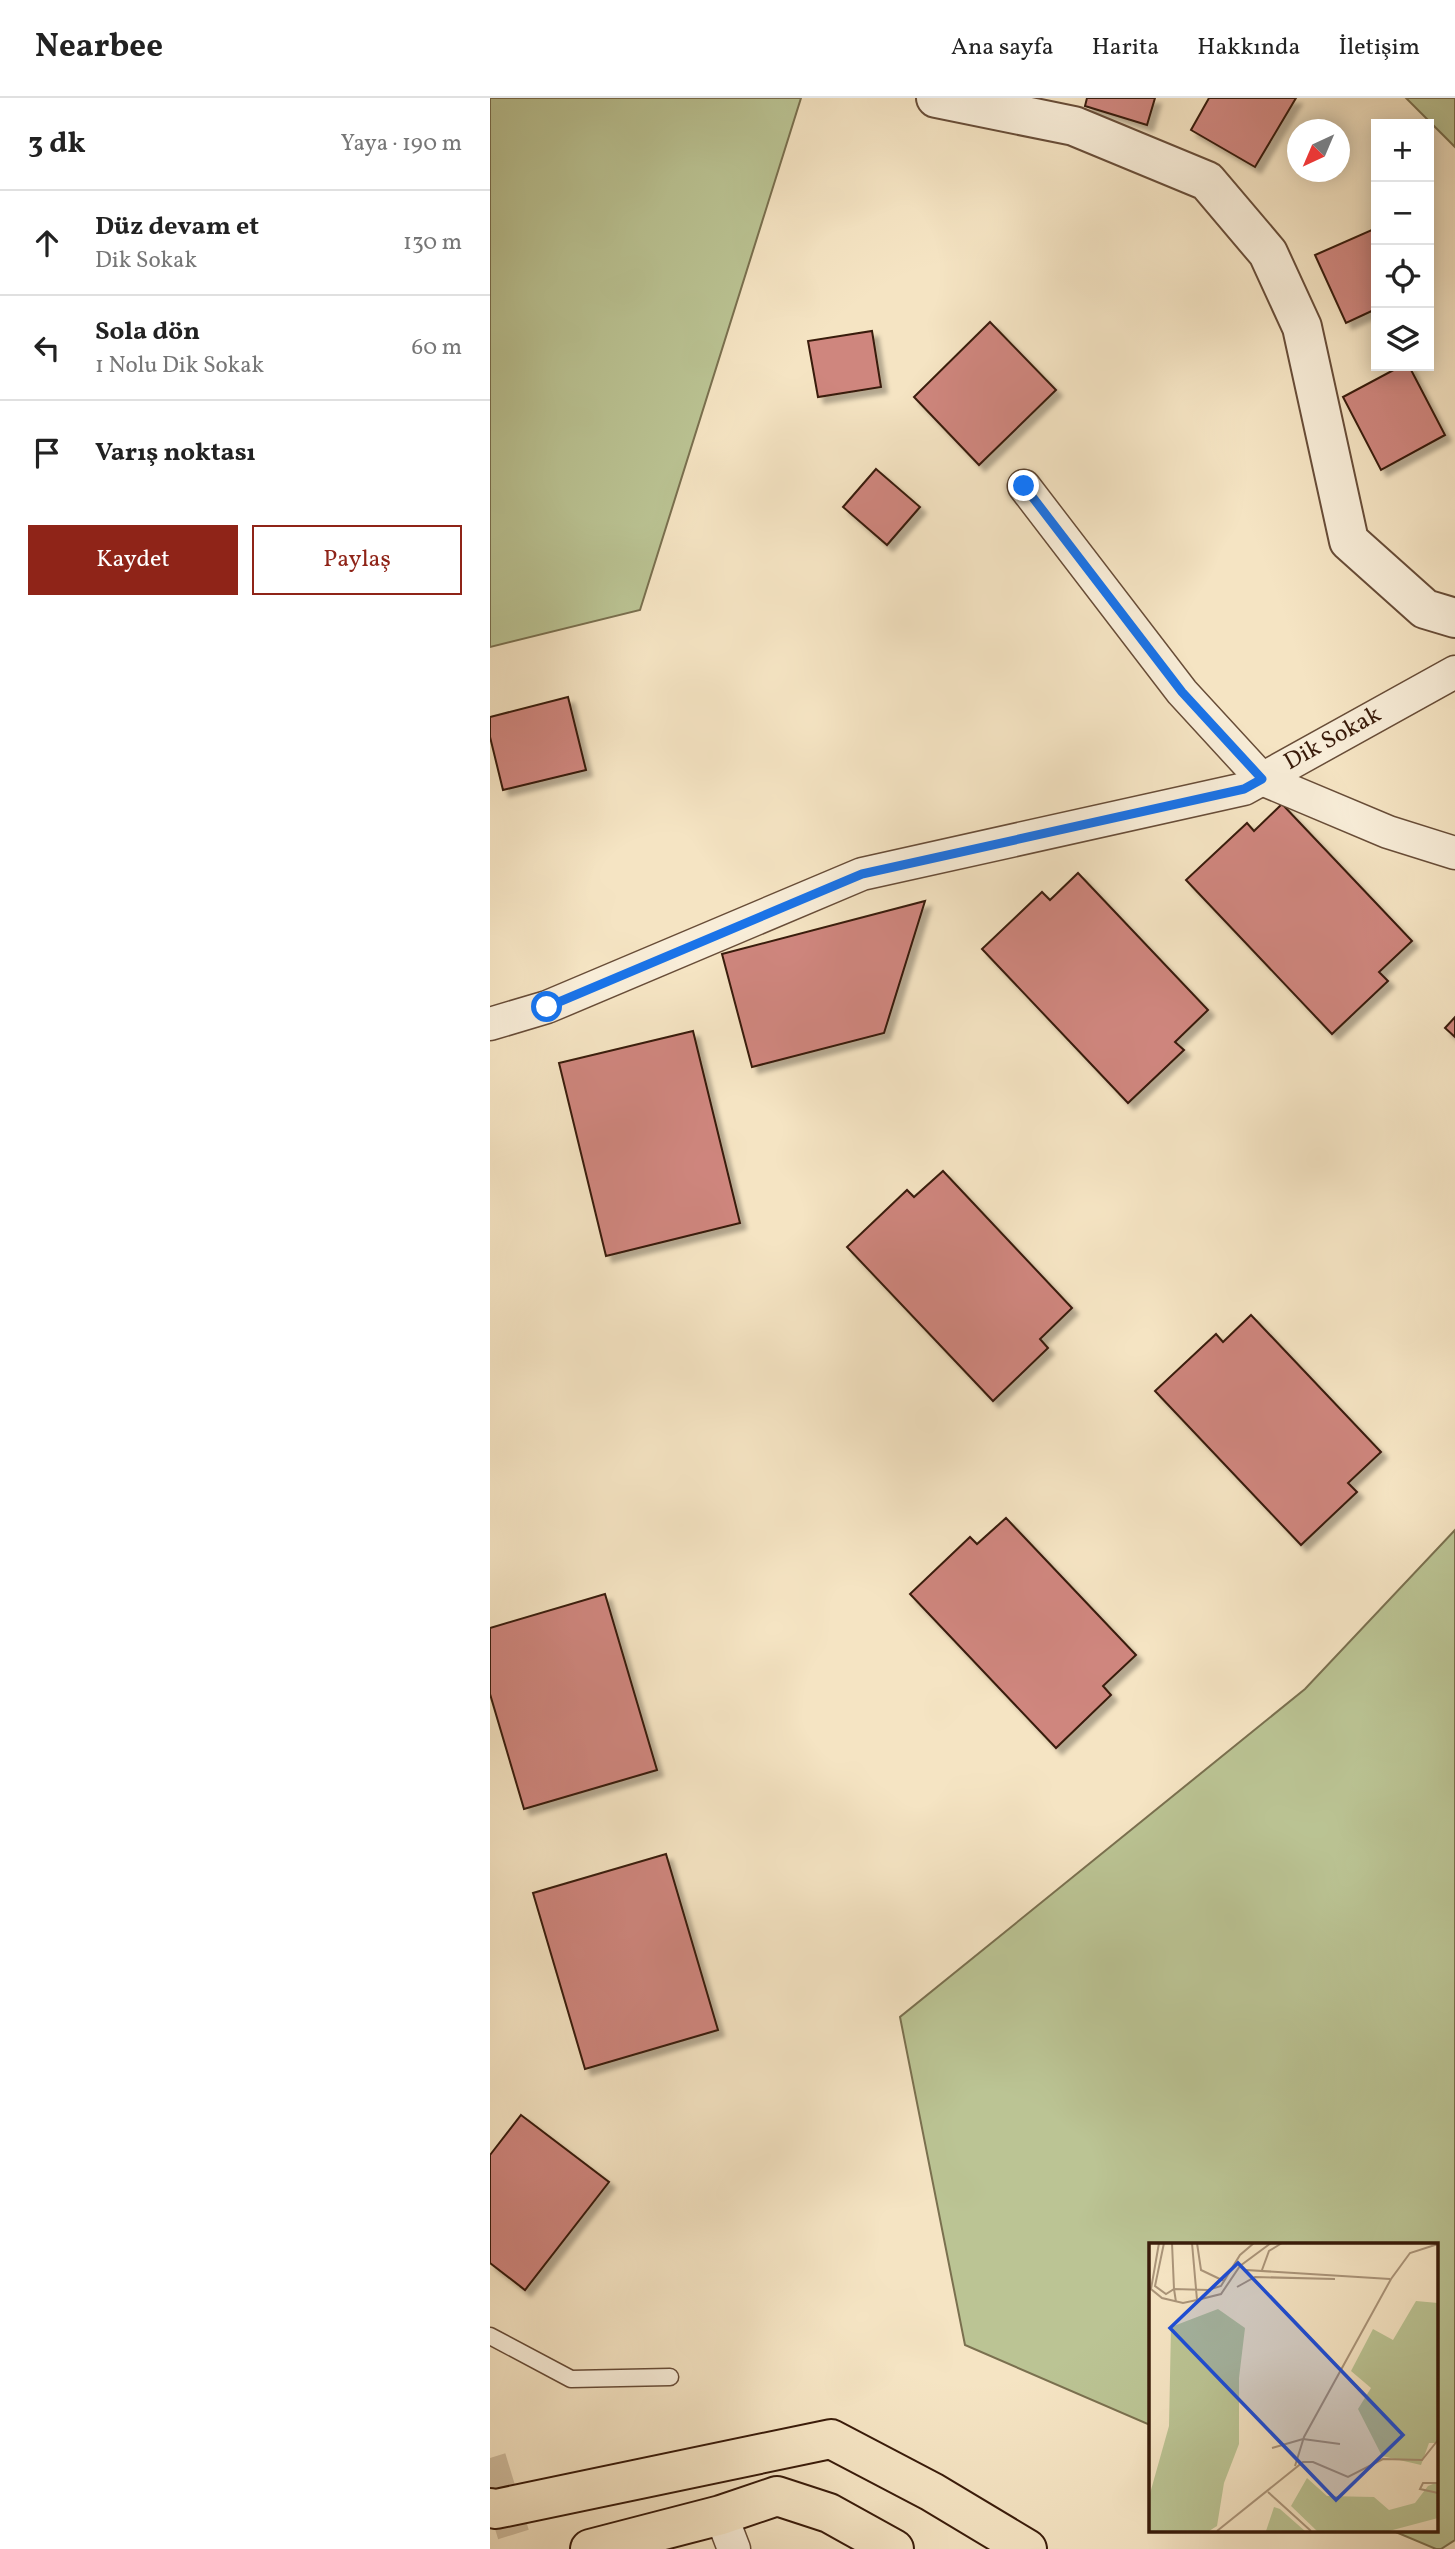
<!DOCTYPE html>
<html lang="tr">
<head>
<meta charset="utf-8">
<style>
	:root { --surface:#fff; --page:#f6f6f6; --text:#222; --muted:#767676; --line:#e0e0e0; --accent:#8f2418 }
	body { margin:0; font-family:Vollkorn,serif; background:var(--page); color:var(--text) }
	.controls { position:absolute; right:21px; top:21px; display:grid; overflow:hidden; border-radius:0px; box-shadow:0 4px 18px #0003 }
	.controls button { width:63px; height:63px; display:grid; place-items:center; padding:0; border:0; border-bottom:2px solid var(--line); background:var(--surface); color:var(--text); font:35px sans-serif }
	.compass { position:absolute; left:797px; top:21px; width:63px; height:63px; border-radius:50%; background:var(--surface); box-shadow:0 4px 18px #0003; rotate:224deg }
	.stop { position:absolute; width:21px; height:21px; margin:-16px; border:5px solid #1a73e8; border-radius:50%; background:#fff }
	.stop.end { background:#1a73e8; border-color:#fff; box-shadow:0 2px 7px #0008 }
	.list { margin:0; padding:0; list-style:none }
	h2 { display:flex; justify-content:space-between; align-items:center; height:91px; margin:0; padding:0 28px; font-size:30px }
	h2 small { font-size:23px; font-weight:400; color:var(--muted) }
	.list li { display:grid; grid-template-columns:46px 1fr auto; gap:21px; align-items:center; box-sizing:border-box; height:105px; padding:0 28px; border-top:2px solid var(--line) }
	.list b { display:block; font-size:26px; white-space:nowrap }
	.list p { margin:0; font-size:23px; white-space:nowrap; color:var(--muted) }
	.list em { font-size:23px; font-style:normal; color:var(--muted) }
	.actions { display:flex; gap:14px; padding:21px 28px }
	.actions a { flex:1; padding:16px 0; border:2px solid var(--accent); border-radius:0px; text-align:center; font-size:24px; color:var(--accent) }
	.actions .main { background:var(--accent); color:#fff }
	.icon { flex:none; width:38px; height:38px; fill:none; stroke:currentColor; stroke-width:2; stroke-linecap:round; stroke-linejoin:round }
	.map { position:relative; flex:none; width:965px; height:2451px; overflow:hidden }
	header { display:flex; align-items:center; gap:42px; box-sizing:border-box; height:98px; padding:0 35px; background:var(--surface); border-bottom:2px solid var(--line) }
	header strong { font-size:33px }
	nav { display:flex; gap:38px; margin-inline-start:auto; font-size:24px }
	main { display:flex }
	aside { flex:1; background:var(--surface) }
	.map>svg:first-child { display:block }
	.green { fill:#bbc494; stroke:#7a704f; stroke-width:2 }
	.building { fill:#cf867e; stroke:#391b0a; stroke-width:2; filter:url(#shadow) }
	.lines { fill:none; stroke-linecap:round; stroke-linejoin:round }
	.minor-tunnel { stroke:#cfbc9e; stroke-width:32; stroke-dasharray:32 16; stroke-linecap:butt }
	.service-casing { stroke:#684d38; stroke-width:19 }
	.minor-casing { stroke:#684d38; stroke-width:35 }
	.tertiary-casing { stroke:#684d38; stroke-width:42 }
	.primary-casing { stroke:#391b0a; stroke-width:42 }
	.service { stroke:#f8edd8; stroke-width:16 }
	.minor { stroke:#f8edd8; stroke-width:32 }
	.tertiary { stroke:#f8edd8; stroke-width:38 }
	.primary { stroke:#f5e4c3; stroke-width:38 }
	.route { stroke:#1a73e8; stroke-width:9 }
	.labels { text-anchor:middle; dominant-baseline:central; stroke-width:6; stroke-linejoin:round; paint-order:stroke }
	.street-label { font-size:24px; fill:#391b0a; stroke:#f8edd8 }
	.inset-road { fill:none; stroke:#aa9479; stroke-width:2 }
	.view { fill:#1d4ed8; fill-opacity:0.15; stroke:#1d4ed8; stroke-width:3.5 }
	.inset-edge { fill:none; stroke:#391b0a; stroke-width:3.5 }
</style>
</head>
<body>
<header>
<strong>Nearbee</strong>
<nav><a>Ana sayfa</a><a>Harita</a><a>Hakkında</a><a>İletişim</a></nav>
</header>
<main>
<aside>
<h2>3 dk<small>Yaya · 190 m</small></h2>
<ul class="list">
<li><svg class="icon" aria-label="ahead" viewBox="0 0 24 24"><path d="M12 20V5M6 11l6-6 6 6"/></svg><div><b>Düz devam et</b><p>Dik Sokak</p></div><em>130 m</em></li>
<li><svg class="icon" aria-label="left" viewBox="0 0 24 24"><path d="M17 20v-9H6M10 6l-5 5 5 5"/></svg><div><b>Sola dön</b><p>1 Nolu Dik Sokak</p></div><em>60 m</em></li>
<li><svg class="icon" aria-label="arrive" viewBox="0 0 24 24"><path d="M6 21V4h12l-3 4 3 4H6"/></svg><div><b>Varış noktası</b></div></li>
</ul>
<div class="actions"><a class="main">Kaydet</a><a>Paylaş</a></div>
</aside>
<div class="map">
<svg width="965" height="2451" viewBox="0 0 965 2451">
	<defs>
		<filter id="shadow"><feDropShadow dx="6" dy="6" stdDeviation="2" flood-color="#0004"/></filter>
	</defs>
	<rect width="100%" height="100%" fill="#f5e4c3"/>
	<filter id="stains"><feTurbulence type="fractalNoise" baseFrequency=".00286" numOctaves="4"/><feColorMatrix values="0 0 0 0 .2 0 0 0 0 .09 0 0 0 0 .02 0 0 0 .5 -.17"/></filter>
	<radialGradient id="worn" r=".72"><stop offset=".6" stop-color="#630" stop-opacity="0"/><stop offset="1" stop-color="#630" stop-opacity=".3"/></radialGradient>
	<g class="green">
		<path d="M0,0H311L150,512L0,549Z"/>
		<path d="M916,0H965V49Z"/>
		<path d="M965,1432V2442L951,2451H946L901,2432H946V2146H660V2327L475,2247L410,1919L815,1591Z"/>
	</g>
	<g class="building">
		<path d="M597,0H665L657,27L595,8Z"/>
		<path d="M719,0H806L765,69L701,32Z"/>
		<path d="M884,131L886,136V211L856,225L825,157Z"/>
		<path d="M500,224L566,292L489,367L424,299Z"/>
		<path d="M382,233L391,289L328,299L318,243Z"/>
		<path d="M911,268H919L955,337L891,372L853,299Z"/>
		<path d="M386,371L430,409L397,447L353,409Z"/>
		<path d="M78,599L96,672L13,692L0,639V619Z"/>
		<path d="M792,706L922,843L889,874L898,883L842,936L696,782L757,725L764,733Z"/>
		<path d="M588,775L718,912L685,944L694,952L638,1005L492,851L552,794L560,802Z"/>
		<path d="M435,803L394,935L262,969L232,856Z"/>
		<path d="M965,919V939L955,930Z"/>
		<path d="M203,933L250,1125L116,1158L69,965Z"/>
		<path d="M453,1073L582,1210L550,1241L558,1250L503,1303L357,1149L417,1092L424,1099Z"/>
		<path d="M761,1217L891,1354L858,1385L867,1394L811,1447L665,1293L726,1236L733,1244Z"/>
		<path d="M516,1420L646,1557L613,1588L621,1597L566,1650L420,1496L480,1439L487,1446Z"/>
		<path d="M115,1496L167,1672L34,1711L0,1596V1530Z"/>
		<path d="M176,1756L228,1932L95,1971L43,1795Z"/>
		<path d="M31,2017L119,2084L35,2192L0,2165V2057Z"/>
	</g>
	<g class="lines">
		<path class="minor-tunnel" d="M0,2360L27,2448L26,2451"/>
		<defs>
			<path id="service" d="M0,2238L81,2281L180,2279"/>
			<g id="minor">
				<path d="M534,388L692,594L772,681L898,734L965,755"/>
				<path d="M0,926L57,909L372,776L754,691L965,574"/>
				<path d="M231,2417L244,2451"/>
			</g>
			<path id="tertiary" d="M446,0L584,28L717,83L778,155L812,229L859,443L935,511L965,520"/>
			<g id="primary">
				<path d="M0,2410L6,2411L341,2341L442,2394L537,2451"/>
				<path d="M100,2451L231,2417L287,2398L339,2415L404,2451"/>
			</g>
		</defs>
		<use href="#service" class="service-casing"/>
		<use href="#minor" class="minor-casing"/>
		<use href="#tertiary" class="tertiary-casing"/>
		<use href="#primary" class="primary-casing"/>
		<use href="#service" class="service"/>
		<use href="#minor" class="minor"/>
		<use href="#tertiary" class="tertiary"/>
		<use href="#primary" class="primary"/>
	</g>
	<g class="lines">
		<path class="route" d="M57,909L372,776L754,691L772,681L692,594L534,388"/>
	</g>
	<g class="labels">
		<g class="street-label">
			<text transform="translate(843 641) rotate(-29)">Dik Sokak</text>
		</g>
	</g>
	<g transform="translate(659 2145)">
		<rect width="289" height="289" fill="#f5e4c3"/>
		<path d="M267,58L289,60V200H280L272,222L233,213L209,166L222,145L202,128L224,86L244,97ZM69,66L96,85L90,135V201L75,240L68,283L60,288H0V254L20,183L22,84ZM158,235L178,253L225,254L240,267L266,260L279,243L289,239V275L240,288H168L142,263ZM125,264L131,266L156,288H117Z" fill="#bbc494"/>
		<path class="inset-road" d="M10,0L2,46L13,55L34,60L48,57L43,0M15,0L6,43L17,51L25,46L23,0M48,0L52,27L75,38M97,27L241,36M113,27L120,8L133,0M88,44L106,34L186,36M48,57L72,51L91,23L122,0M27,59L25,46L59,47L72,43L91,12L105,0M123,205L154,196L191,201M146,223L155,194L242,36L261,10L289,1M289,240H274L271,246L289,250M119,249L162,288M68,288L154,219H164L199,234L234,216L273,217L289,197"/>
		<path class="view" d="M89,20L254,192L187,257L21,85Z"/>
		<rect width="289" height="289" class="inset-edge"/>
	</g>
	<rect width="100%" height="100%" filter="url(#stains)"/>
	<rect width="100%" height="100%" fill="url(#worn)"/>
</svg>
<div class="controls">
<button>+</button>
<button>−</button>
<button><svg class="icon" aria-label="locate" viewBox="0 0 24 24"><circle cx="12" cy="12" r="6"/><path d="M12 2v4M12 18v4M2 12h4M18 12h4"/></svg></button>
<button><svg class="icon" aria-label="layers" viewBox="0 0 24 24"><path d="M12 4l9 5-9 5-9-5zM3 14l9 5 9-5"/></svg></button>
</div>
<svg class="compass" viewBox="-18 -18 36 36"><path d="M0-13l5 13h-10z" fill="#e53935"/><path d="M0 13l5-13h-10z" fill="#767676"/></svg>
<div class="stop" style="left:57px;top:909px"></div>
<div class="stop end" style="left:534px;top:388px"></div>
</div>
</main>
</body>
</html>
